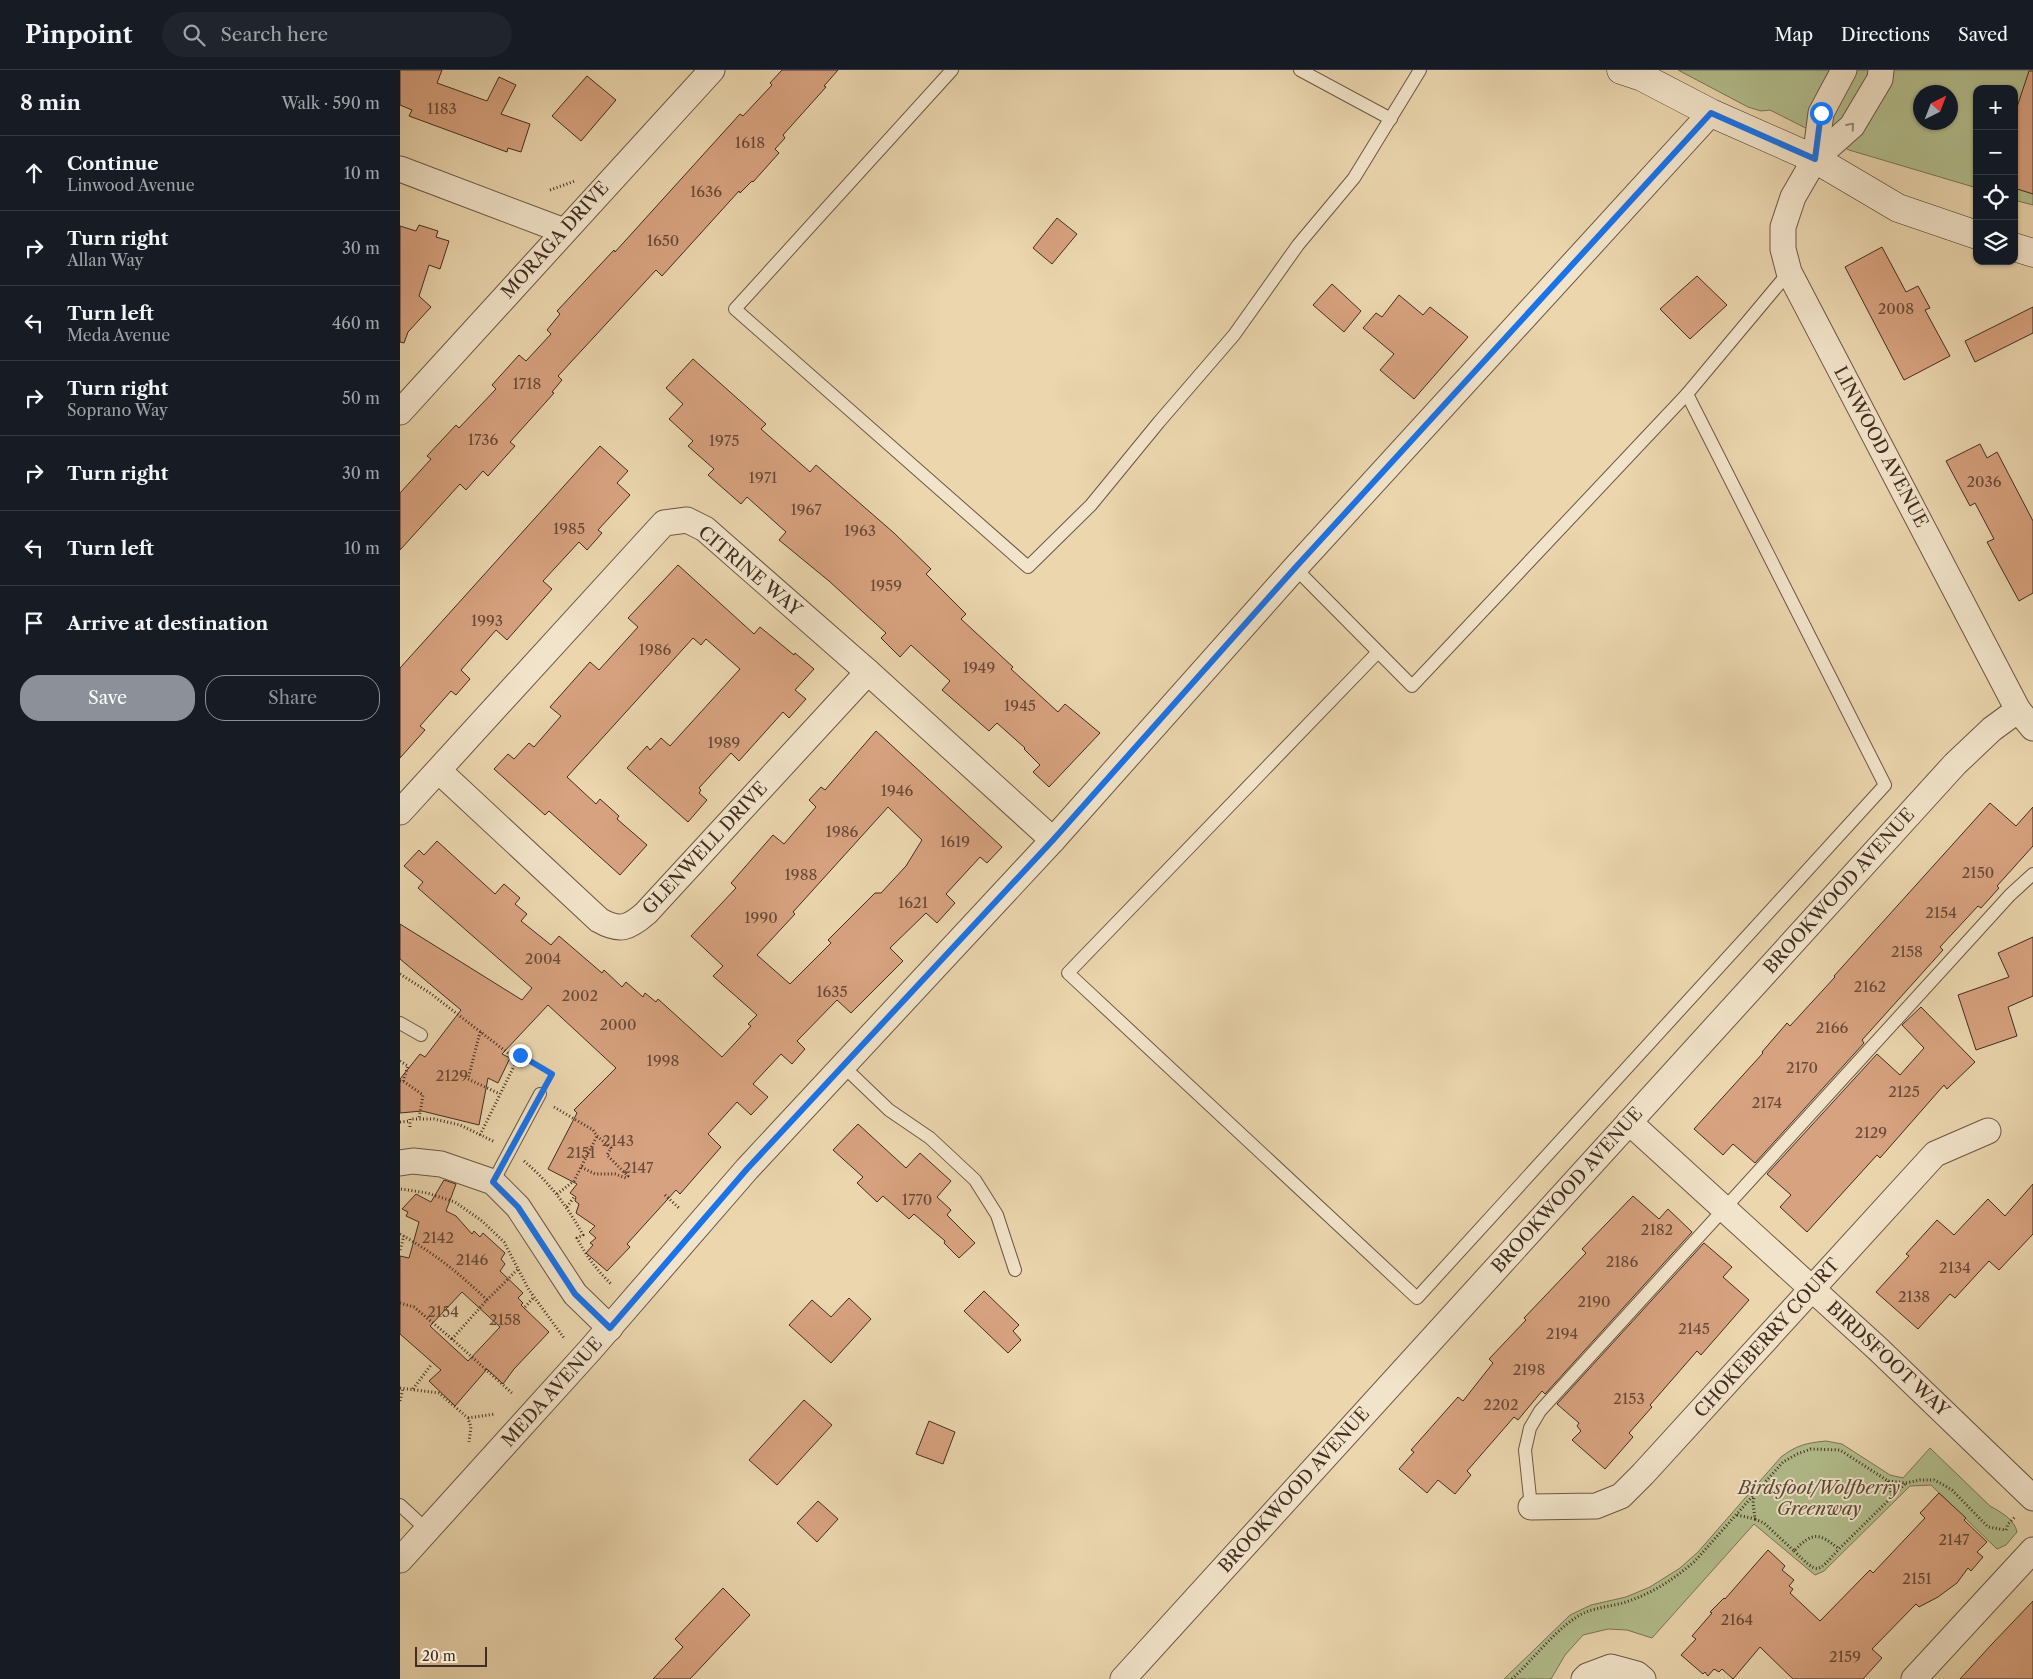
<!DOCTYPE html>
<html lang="en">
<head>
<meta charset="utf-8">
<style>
	:root { --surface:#171b24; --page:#20242c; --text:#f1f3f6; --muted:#9ea1a6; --line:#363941; --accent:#8c9099 }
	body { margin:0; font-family:"Libre Caslon Text",serif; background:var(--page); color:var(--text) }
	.controls { position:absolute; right:15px; top:15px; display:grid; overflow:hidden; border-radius:10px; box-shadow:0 1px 4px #0004 }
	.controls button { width:45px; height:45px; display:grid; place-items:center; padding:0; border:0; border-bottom:1px solid var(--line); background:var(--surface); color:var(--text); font:25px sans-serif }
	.compass { position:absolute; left:1513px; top:15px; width:45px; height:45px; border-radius:50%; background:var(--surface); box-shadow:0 1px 4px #0004; rotate:42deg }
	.scale { position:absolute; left:15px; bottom:12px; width:72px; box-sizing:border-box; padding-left:5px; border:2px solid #422d21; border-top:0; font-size:14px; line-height:18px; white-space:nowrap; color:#422d21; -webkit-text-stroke:4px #f2e4ca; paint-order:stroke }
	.stop { position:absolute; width:15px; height:15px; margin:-11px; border:4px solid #1a73e8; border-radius:50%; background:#fff }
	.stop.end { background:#1a73e8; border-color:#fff; box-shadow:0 1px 5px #0008 }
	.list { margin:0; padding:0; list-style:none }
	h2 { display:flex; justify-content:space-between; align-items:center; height:65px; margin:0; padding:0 20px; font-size:21px }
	h2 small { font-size:16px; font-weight:400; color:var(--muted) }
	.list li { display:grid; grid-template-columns:32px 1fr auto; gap:15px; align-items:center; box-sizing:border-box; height:75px; padding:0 20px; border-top:1px solid var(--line) }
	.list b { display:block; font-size:19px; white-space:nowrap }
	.list p { margin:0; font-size:16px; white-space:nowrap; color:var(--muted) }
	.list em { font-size:16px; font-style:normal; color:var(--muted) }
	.actions { display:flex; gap:10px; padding:15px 20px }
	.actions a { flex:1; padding:11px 0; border:1px solid var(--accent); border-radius:20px; text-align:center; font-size:18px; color:var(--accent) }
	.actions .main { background:var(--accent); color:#fff }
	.icon { flex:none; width:28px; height:28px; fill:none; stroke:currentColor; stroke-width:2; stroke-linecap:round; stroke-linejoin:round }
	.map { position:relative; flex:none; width:1633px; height:1609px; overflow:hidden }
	header { display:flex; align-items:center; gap:30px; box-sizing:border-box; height:70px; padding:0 25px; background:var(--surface); border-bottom:1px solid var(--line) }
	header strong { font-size:24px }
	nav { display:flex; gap:28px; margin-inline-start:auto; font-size:18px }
	.search { width:350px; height:45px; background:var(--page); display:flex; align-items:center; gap:12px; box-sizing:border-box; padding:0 18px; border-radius:28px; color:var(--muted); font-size:19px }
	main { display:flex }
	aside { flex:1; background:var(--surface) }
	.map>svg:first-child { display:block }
	.green { fill:#b3be8d; stroke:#7a7657; fill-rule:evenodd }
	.building { fill:#d7a27f; stroke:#422d21; fill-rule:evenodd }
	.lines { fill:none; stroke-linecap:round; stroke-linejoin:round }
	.lane-casing { stroke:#6c5744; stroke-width:14 }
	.street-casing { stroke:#6c5744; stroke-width:27 }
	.secondary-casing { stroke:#422d21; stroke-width:29 }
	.path { stroke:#422d21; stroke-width:3; stroke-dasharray:1 2.5; stroke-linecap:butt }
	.lane { stroke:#f2e4ca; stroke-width:12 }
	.street { stroke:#f2e4ca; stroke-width:25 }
	.secondary { stroke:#f2e4ca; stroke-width:28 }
	.oneway { stroke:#9a8876 }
	.route { stroke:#1a73e8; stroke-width:6 }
	.labels { text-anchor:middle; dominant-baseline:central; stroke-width:4; stroke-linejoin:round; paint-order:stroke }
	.number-label { font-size:15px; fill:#674a38 }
	.street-label { font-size:18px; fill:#422d21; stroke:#f2e4ca }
	.park-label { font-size:18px; font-style:italic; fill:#594a37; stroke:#f2e4ca }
</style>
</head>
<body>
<header>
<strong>Pinpoint</strong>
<div class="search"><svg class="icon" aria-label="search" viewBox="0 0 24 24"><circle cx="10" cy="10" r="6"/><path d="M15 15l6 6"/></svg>Search here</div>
<nav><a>Map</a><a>Directions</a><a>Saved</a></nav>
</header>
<main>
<aside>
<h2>8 min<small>Walk · 590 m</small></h2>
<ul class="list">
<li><svg class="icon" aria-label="ahead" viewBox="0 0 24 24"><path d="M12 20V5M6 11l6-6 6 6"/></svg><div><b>Continue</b><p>Linwood Avenue</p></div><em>10 m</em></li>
<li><svg class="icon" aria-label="right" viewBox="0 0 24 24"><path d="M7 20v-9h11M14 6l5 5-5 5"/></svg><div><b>Turn right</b><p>Allan Way</p></div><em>30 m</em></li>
<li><svg class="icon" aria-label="left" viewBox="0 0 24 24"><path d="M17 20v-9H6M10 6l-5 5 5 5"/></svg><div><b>Turn left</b><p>Meda Avenue</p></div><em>460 m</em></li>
<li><svg class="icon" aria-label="right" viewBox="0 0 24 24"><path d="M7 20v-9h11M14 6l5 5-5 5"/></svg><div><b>Turn right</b><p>Soprano Way</p></div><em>50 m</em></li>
<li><svg class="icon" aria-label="right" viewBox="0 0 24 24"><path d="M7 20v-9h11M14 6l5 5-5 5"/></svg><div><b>Turn right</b></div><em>30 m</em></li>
<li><svg class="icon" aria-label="left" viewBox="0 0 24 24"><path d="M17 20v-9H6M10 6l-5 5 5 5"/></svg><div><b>Turn left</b></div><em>10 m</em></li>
<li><svg class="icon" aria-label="arrive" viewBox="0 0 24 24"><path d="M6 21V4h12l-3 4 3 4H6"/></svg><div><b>Arrive at destination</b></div></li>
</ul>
<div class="actions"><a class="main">Save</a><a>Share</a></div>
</aside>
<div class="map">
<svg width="1633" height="1609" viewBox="0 0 1633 1609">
	<rect width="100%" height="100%" fill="#ebd6ae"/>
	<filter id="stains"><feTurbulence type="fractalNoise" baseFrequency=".004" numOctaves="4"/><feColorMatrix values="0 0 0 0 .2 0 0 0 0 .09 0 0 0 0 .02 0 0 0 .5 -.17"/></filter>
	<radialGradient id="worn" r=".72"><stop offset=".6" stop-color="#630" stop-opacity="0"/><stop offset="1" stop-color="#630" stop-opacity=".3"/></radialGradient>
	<g class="green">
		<path d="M1278,0H1633V135L1614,130V19H1577V118L1449,80L1370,40L1361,41L1348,37ZM1520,22H1550V52H1520Z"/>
		<path d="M1426,1371L1442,1374L1490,1405L1503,1408L1530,1378L1590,1436C1601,1442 1615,1450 1617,1462L1606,1475L1597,1479L1531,1415L1510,1416L1424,1501L1415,1505L1354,1454L1252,1568L1227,1560L1208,1559L1183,1565L1165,1585L1151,1609H1104L1170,1545L1191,1535L1226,1527L1250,1517L1280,1498L1298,1482L1381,1387C1397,1375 1406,1373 1426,1371Z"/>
	</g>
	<g class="building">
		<path d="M0,0H42L37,13L87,31L99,7L116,15L101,44L130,54L121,82L108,78L107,82L9,46L12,40L0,35Z"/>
		<path d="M382,0H438L424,16L426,17L383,65L385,68L375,79L379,83L353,112L352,111L340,123L339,121L262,206L256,200L158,306L162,310L152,322L154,323L110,372L115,376L88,406L83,401L66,420L60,414L0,480V423L31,389L27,386L56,355L59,358L96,319L92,315L119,285L126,291L151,264L147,260L160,244L157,241L214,180L215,182L340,44L343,46L372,15L370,13Z"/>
		<path d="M1629,1H1633V124L1614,118V46Z"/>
		<path d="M187,6L216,30L181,71L152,46Z"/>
		<path d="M657,148L677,164L652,194L633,178Z"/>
		<path d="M19,155L38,161L36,167L49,171L40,199L29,195L19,226L31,237L8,262L4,273L0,272V156L16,161Z"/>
		<path d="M1482,177L1506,222L1518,216L1530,238L1525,240L1550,286L1504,310L1445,197Z"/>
		<path d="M1297,206L1327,235L1290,269L1260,239Z"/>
		<path d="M932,214L961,241L944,262L913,235Z"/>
		<path d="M999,225L1023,245L1030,237L1068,267L1014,329L980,300L994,284L963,258L976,243L982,247Z"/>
		<path d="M1633,237V263L1575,292L1565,271Z"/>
		<path d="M293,289L366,354L361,359L410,402L416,395L494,463L531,499L526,504L566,544L561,549L613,597L611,599L658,642L665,634L700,663L649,717L633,702L640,695L624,679L625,678L597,653L589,661L542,620L550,611L511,575L500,587L481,568L486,563L429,511L379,470L386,462L347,427L341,434L308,405L314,399L288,376L293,371L269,349L283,334L266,318Z"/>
		<path d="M1580,374L1587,388L1597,382L1633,451V523L1619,531L1587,472L1594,469L1575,433L1570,436L1546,391Z"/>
		<path d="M200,376L228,401L217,413L230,425L198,460L202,463L187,480L179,472L143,511L152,519L107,570L96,560L61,600L70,609L56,625L51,621L20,656L25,660L0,688V598Z"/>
		<path d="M278,495L354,564L360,557L394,585L395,583L414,599L395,620L406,629L389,648L383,642L339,691L331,683L299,718L301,720L299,723L307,730L288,752L227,698L247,676L250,680L261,668L270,676L340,599L306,569L301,575L293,568L167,707L196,734L200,729L219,746L217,749L247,775L220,805L149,741L145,745L94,699L108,684L114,689L129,673L134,677L161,646L150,637L190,592L199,600L238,557L228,548Z"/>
		<path d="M476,661L602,777L587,793L580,787L546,824L555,833L537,853L526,843L490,878L503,891L451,943L437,930L397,971L405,979L392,994L381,984L353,1014L368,1027L351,1045L337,1032L308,1064L321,1077L280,1124L276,1120L227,1174L230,1177L207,1201L186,1183L193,1175L190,1173L196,1168L189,1162L195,1156L176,1143L179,1134L175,1131L176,1127L170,1123L177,1114L148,1099L177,1043L174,1040L216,998L148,935L102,984L110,988L98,1013L88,1008L79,1055L22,1041L0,1043V1009L20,984L25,987L61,940L0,889V854L122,930L132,918L18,818L23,812L4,796L19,780L24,785L37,771L95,824L104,814L120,828L115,834L127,844L121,851L151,875L159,866L202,903L204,900L222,917L226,912L243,927L245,923L256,932L258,929L322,987L351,956L348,954L357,945L313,906L323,896L291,866L336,818L331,813L373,765L384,774L416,737L409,730L421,717L425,720ZM488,737L522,770L506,796L481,823H475L428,870L431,873L390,914L357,885L395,844L393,842Z"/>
		<path d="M1590,733L1616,756L1633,737V776L1597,816L1599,818L1581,838L1578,836L1540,877L1543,880L1462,970L1464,973L1355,1093L1333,1074L1323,1085L1294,1059L1363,983L1362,982L1387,953L1390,956L1435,907L1434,906Z"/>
		<path d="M1633,867V926L1608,937L1617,966L1576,980L1558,925L1609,907L1598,883Z"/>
		<path d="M1521,937L1575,992L1547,1019L1544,1015L1480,1088L1477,1085L1407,1162L1380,1137L1391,1125L1367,1104L1477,984L1500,1005L1524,978L1502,955Z"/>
		<path d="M458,1054L506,1098L520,1083L551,1111L537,1127L551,1140L547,1145L575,1173L559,1188L544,1173L545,1171L514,1144L509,1149L483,1126L477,1132L457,1113L463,1107L433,1080Z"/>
		<path d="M44,1110L56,1114L46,1141L56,1146L72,1164L74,1161L80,1167L83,1163L105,1183L101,1189L105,1194L100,1201L123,1223L118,1228L123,1233L121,1235L149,1262L114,1299L103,1314L87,1299L55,1336L29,1311L41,1300L0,1264V1186L9,1188L19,1152L6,1146L8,1142L2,1139L16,1124L31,1132ZM62,1222L100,1257L68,1291L30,1256Z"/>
		<path d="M1633,1114V1164L1599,1200L1589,1191L1555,1228L1550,1224L1518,1259L1476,1222L1509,1186L1506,1184L1537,1150L1554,1165L1588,1129L1605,1146Z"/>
		<path d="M1233,1126L1259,1149L1268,1139L1292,1162L1145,1324L1142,1321L1118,1350L1114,1347L1067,1401L1071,1405L1055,1424L1038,1410L1027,1423L999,1399L1014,1382L1011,1380L1058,1327L1063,1331L1093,1293L1089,1289L1126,1250L1124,1248L1186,1183L1182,1179Z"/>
		<path d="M1304,1173L1332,1197L1323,1207L1349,1230L1301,1285L1297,1281L1250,1335L1252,1337L1229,1363L1233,1367L1205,1399L1172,1370L1181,1361L1177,1356L1179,1353L1157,1334Z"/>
		<path d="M584,1221L619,1255L613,1261L621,1270L608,1283L564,1241Z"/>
		<path d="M449,1228L471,1249L431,1293L389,1255L412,1230L431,1247Z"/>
		<path d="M404,1330L432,1355L377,1415L349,1390Z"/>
		<path d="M529,1351L555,1362L543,1394L516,1384Z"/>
		<path d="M1539,1423L1566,1448L1564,1450L1587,1472L1577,1482L1583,1487L1571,1501L1568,1498L1557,1513L1538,1527L1519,1537L1516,1534L1472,1579L1482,1588L1463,1609H1393L1360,1577L1333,1609L1322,1599L1319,1602L1314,1599L1308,1606L1305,1602L1303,1604L1281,1585L1296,1569L1292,1566L1312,1543L1310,1542L1324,1528L1325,1529L1368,1480L1385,1496L1382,1500L1394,1510L1389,1516L1393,1519L1390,1523L1420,1551L1470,1500L1473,1503L1525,1448L1520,1443Z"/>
		<path d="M418,1431L438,1449L417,1472L397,1453Z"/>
		<path d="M323,1518L350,1545L290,1609H253L283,1577L275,1569Z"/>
		<path d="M1633,1531V1609H1560L1592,1574Z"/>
	</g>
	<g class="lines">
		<defs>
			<g id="lane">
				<path d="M552,0L335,239L628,497L691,435L759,352L834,265L898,175L954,108L1020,0"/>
				<path d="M900,0L991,49"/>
				<path d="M895,498L1012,616L1287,324L1389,202"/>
				<path d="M978,582L668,903L1017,1228L1485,715L1287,324"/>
				<path d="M0,953L21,965"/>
				<path d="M442,995L489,1040L530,1068L575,1110L597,1145L615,1200"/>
				<path d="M93,1112L140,1024"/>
				<path d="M0,1435L27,1460"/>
				<path d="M1131,1437L1125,1380L1130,1358L1140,1341L1610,825L1633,804"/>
			</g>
			<g id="street">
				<path d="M1481,0L1480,9L1452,56L1415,89L1393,127L1383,157V179L1389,202L1618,640L1633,658"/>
				<path d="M1415,89L1421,43L1444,0"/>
				<path d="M0,99L164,161"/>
				<path d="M0,342L312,0"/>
				<path d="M39,701L199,850C220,862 229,858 246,843L468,602"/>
				<path d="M0,742L264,453L287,450L305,459L468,602L653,770"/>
				<path d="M1229,1052L1478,1279L1633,1428"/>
				<path d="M0,1093L13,1091L41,1094L93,1112L118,1137L175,1224L210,1258"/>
				<path d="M1131,1437L1196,1436L1221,1426L1243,1404L1535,1084L1588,1061"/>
				<path d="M0,1490L190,1280L347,1099L653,770L895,498L1311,43"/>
				<path d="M723,1609L1555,694L1592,659L1618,640"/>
				<path d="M1184,1609L1187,1606L1211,1597L1237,1604L1243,1609"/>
				<path d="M1514,1609L1633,1480"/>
			</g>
			<g id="secondary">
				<path d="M1221,0L1242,7L1311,43L1415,89L1498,138L1577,165"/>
				<path d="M1614,177L1633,183"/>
			</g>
		</defs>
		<use href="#lane" class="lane-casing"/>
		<use href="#street" class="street-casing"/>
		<use href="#secondary" class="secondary-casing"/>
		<g class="path">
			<path d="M150,120L175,111"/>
			<path d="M0,904L30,923L117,990L120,985L152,1004L149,1009"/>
			<path d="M81,962L79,966L68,1009L100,1024"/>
			<path d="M0,991L8,996L3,1011"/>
			<path d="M0,1011H3L23,1025L19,1049"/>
			<path d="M154,1037L193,1060L197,1066L211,1078L207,1085L228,1106L226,1108L215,1104H195L181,1097"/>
			<path d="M0,1052L10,1051"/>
			<path d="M10,1057V1049H34L60,1055L95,1072"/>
			<path d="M80,1065L117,990"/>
			<path d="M124,1091C150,1113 167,1136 183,1165L177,1168C186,1186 197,1200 211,1214"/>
			<path d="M1,1119L27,1123L55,1132L82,1151L104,1172L129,1220L164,1268"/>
			<path d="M157,1124L174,1111L197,1066"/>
			<path d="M265,1125L279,1138"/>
			<path d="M167,1137L174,1127"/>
			<path d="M0,1164C34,1183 59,1203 87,1230L52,1269L113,1324"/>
			<path d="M0,1180L4,1166"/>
			<path d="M87,1230L118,1199"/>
			<path d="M0,1233L14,1237L52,1269"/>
			<path d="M125,1237L134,1227"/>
			<path d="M0,1318L39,1323L68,1348L71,1357L69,1372"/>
			<path d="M13,1319L31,1295"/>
			<path d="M0,1331L3,1318"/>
			<path d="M68,1348L95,1344"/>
			<path d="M1488,1411L1492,1427"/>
			<path d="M1337,1445L1355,1449L1353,1433L1354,1426"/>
			<path d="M1355,1449L1364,1453L1394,1481C1413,1461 1419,1463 1439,1479L1506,1413"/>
			<path d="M1394,1481C1419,1505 1416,1504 1439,1479"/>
			<path d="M1112,1609C1133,1590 1160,1553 1186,1542C1199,1537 1213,1536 1226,1532C1253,1523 1274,1509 1295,1491L1383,1392L1397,1384L1411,1379L1440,1380L1488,1411L1506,1413L1520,1410H1534L1542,1414L1552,1420L1588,1457L1606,1460L1608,1454L1616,1446"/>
		</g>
		<use href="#lane" class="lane"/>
		<use href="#street" class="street"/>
		<use href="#secondary" class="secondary"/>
	</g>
	<defs><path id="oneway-chevron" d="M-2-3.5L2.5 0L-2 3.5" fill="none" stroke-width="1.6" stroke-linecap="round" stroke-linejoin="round" transform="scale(1.25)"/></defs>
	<use class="oneway" href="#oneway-chevron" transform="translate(1451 56) rotate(-49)"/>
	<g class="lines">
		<path class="route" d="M120,985L152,1004L93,1112L118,1137L175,1224L210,1258L347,1099L653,770L895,498L1311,43L1415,89L1421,43"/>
	</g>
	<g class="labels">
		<g class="number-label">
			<text x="42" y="38">1183</text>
			<text x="350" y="72">1618</text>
			<text x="306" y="121">1636</text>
			<text x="263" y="170">1650</text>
			<text x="1496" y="238">2008</text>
			<text x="127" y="313">1718</text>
			<text x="83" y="369">1736</text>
			<text x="324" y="370">1975</text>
			<text x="363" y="407">1971</text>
			<text x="1584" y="411">2036</text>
			<text x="406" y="439">1967</text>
			<text x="169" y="458">1985</text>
			<text x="460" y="460">1963</text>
			<text x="486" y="515">1959</text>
			<text x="87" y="550">1993</text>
			<text x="255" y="579">1986</text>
			<text x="579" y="597">1949</text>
			<text x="620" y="635">1945</text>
			<text x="324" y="672">1989</text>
			<text x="497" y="720">1946</text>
			<text x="442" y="761">1986</text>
			<text x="555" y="771">1619</text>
			<text x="1578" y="802">2150</text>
			<text x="401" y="804">1988</text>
			<text x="513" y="832">1621</text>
			<text x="1541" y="842">2154</text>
			<text x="361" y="847">1990</text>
			<text x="1507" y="881">2158</text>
			<text x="143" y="888">2004</text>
			<text x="1470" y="916">2162</text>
			<text x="432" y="921">1635</text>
			<text x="180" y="925">2002</text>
			<text x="218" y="954">2000</text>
			<text x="1432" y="957">2166</text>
			<text x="263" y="990">1998</text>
			<text x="1402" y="997">2170</text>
			<text x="52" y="1005">2129</text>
			<text x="1504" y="1021">2125</text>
			<text x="1367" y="1032">2174</text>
			<text x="1471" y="1062">2129</text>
			<text x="218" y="1070">2143</text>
			<text x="181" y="1082">2151</text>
			<text x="238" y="1097">2147</text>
			<text x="517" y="1129">1770</text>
			<text x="1257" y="1159">2182</text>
			<text x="38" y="1167">2142</text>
			<text x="72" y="1189">2146</text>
			<text x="1222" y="1191">2186</text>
			<text x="1555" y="1197">2134</text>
			<text x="1514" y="1226">2138</text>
			<text x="1194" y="1231">2190</text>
			<text x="43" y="1241">2154</text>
			<text x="105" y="1249">2158</text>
			<text x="1294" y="1258">2145</text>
			<text x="1162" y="1263">2194</text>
			<text x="1129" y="1299">2198</text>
			<text x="1229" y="1328">2153</text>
			<text x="1101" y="1334">2202</text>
			<text x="1554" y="1469">2147</text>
			<text x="1517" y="1508">2151</text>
			<text x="1337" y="1549">2164</text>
			<text x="1445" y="1586">2159</text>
		</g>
		<g class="street-label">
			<text transform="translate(155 170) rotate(-48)">MORAGA DRIVE</text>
			<text transform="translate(1481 377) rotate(62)">LINWOOD AVENUE</text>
			<text transform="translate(350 501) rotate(40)">CITRINE WAY</text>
			<text transform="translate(305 778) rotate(-47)">GLENWELL DRIVE</text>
			<text transform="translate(1439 821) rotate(-48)">BROOKWOOD AVENUE</text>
			<text transform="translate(1167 1120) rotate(-48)">BROOKWOOD AVENUE</text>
			<text transform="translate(1367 1268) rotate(-48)">CHOKEBERRY COURT</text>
			<text transform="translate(1488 1289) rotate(43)">BIRDSFOOT WAY</text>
			<text transform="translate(152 1322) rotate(-48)">MEDA AVENUE</text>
			<text transform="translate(894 1420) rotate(-48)">BROOKWOOD AVENUE</text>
		</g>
		<g class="park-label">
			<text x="1419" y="1418">Birdsfoot/Wolfberry<tspan x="1419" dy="21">Greenway</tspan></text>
		</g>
	</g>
	<rect width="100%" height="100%" filter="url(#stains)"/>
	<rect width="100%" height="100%" fill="url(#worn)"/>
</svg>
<div class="controls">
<button>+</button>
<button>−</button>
<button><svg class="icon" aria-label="locate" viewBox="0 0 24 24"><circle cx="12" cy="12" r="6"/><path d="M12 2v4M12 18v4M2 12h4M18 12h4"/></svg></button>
<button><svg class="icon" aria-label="layers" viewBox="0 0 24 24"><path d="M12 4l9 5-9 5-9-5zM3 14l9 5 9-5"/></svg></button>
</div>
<svg class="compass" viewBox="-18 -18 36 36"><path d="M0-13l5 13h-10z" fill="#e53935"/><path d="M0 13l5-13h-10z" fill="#9ea1a6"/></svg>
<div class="scale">20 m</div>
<div class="stop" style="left:1421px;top:43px"></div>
<div class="stop end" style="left:120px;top:985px"></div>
</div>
</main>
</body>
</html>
